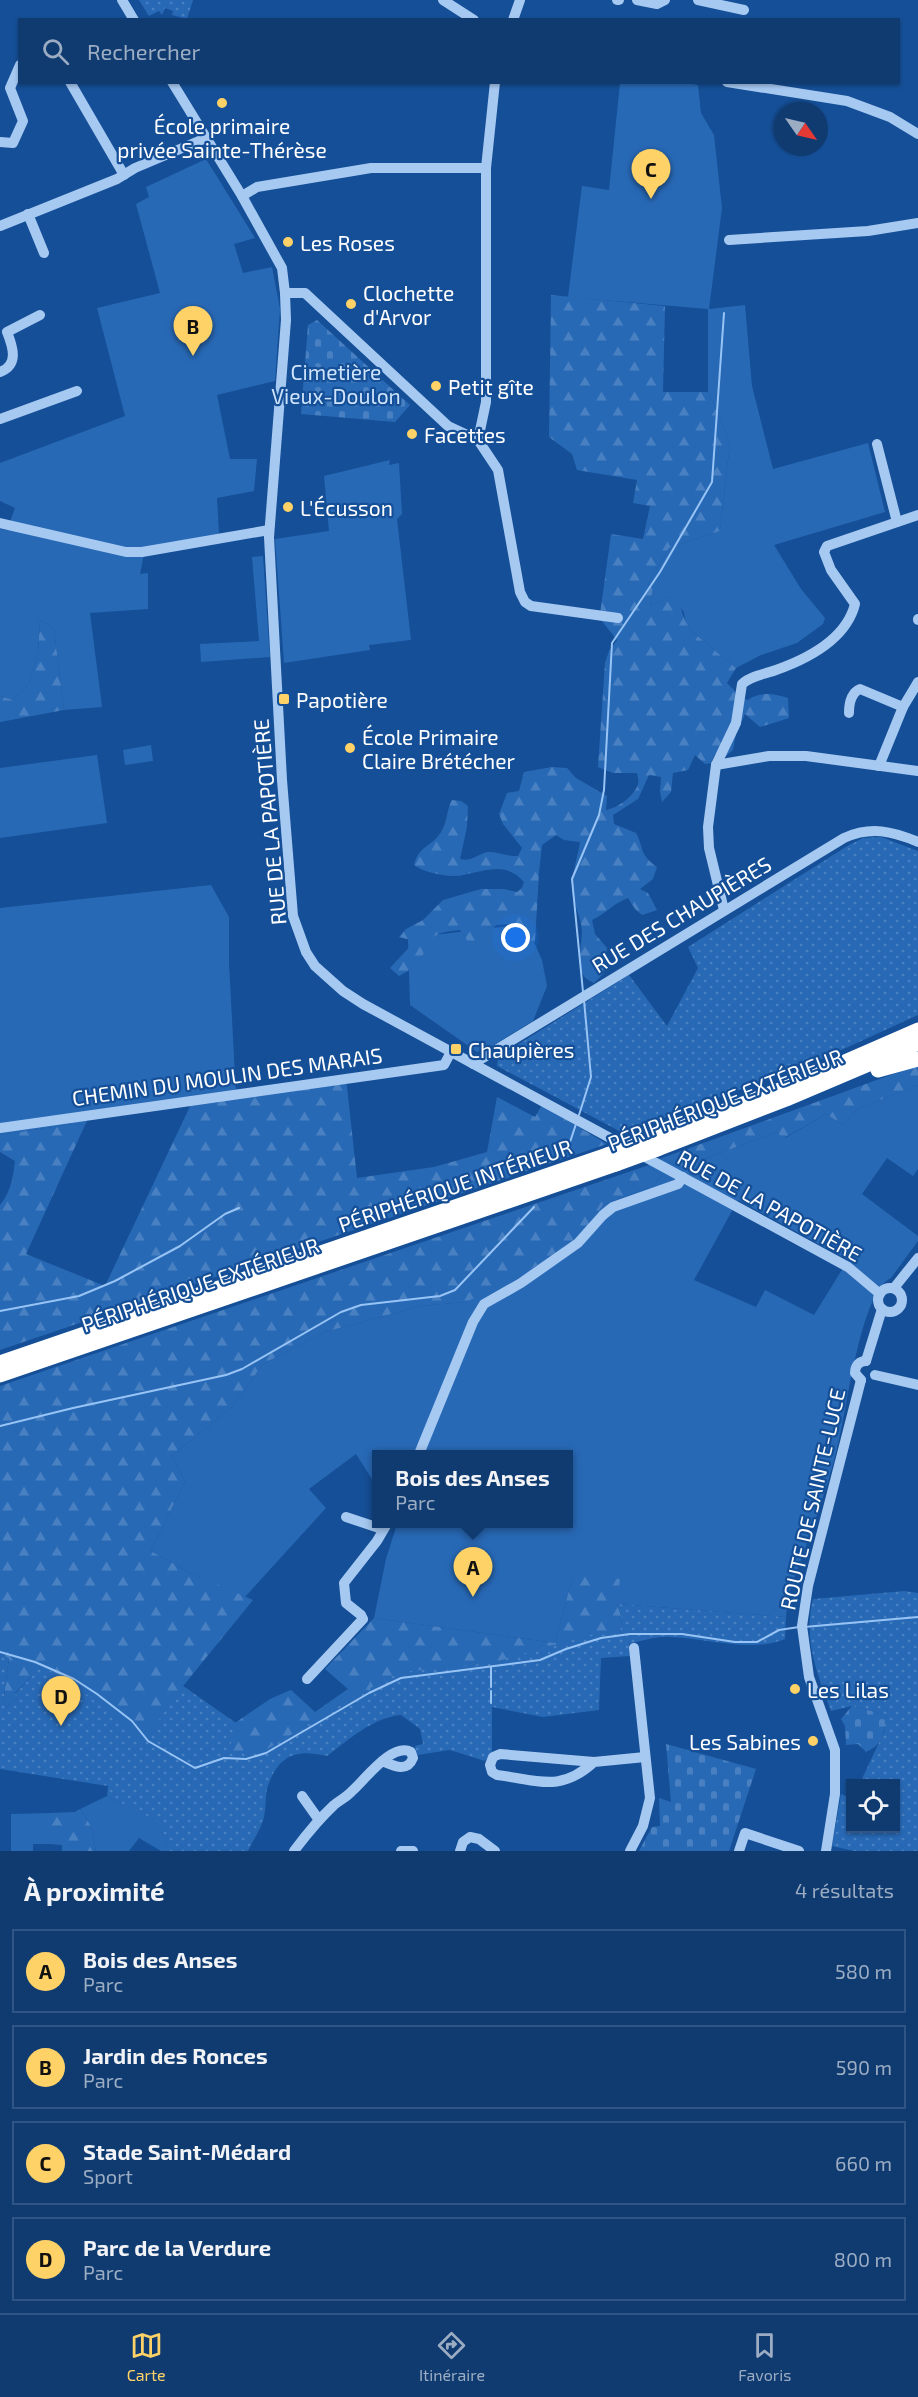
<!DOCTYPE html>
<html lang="fr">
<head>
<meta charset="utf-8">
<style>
	:root { --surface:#103b71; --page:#1e4679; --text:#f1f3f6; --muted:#9cadc3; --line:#305584; --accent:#ffd267 }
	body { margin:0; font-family:"Exo 2",sans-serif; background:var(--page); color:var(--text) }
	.controls { position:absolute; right:18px; bottom:18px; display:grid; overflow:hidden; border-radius:0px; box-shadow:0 2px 4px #0004 }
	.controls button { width:54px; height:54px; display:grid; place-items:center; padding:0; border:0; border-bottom:2px solid var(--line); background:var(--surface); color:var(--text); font:30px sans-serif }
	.compass { position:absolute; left:774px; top:102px; width:54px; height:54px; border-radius:50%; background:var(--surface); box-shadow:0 2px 4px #0004; rotate:124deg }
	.you { position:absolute; left:516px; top:938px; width:21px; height:21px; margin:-15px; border:4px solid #fff; border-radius:50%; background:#1a73e8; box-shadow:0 0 0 9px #1a73e833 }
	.badge { display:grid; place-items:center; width:39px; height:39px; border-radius:50%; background:var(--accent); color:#111; font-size:20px; font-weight:700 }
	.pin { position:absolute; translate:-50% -50px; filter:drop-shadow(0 2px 3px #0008) }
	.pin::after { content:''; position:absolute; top:32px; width:21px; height:18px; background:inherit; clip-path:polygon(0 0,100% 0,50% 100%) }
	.popup { position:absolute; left:372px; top:1450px; width:201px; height:78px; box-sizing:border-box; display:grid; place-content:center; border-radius:0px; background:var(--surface); filter:drop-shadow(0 2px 4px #0005); font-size:20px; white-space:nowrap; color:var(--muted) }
	.popup b { font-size:22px; color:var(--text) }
	.popup::after { content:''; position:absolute; left:50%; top:100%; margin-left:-12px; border:12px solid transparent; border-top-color:var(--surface) }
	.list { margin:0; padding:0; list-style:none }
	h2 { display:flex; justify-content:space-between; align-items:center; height:78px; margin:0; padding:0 24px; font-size:26px }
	h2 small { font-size:20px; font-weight:400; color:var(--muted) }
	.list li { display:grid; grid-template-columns:39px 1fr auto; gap:18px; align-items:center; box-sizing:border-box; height:84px; margin:0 12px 12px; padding:0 12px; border:2px solid var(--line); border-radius:0px }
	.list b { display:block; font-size:22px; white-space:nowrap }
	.list p { margin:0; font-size:20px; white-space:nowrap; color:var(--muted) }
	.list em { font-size:20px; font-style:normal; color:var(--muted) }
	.icon { flex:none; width:33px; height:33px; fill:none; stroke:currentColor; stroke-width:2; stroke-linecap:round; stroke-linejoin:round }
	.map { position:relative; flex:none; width:918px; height:1851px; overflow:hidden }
	.search { position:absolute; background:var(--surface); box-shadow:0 2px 4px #0004; left:18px; right:18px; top:18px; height:66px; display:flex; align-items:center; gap:15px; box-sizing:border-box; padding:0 21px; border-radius:0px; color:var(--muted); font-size:22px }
	.sheet { height:462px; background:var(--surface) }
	nav { display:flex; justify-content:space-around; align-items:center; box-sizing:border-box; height:84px; border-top:2px solid var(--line); background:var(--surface); font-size:16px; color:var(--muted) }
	nav a { display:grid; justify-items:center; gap:3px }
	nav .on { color:var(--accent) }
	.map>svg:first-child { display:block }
	.green { fill:#2869b6; fill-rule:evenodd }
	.forest { fill:url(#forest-firs) }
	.cemetery { fill:url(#cemetery-stones) }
	.park { fill:url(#park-dots) }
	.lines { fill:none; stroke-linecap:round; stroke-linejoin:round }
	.stream { stroke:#98c4f5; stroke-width:2 }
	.minor { stroke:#a6c9f2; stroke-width:10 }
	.highway { stroke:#fff; stroke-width:15 }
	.highway-bridge { stroke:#fff; stroke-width:15 }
	.poi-dot { fill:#ffd267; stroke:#154f97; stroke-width:2 }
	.labels { text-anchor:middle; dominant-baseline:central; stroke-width:4.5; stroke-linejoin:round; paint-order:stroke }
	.poi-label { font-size:21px; fill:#fff; stroke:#154f97; text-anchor:start }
	.park-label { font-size:21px; fill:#cee3fc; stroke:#154f97 }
	.street-label { font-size:21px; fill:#fff; stroke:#154f97 }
</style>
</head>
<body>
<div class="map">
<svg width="918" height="1851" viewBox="0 0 918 1851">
	<defs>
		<pattern id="forest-firs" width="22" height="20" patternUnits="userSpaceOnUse" patternTransform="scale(1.5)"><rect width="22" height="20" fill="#2869b6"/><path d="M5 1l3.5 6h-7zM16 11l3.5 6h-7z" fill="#4880c1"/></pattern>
		<pattern id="cemetery-stones" width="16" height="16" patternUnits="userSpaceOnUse" patternTransform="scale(1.5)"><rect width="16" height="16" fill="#2869b6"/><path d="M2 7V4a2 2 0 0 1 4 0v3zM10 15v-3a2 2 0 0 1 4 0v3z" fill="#4880c1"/></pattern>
		<pattern id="park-dots" width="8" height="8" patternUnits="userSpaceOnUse" patternTransform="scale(1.5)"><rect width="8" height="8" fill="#2869b6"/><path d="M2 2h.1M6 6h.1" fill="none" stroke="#4880c1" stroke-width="1.8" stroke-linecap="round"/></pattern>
	</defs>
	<rect width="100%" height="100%" fill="#154f97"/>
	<g class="green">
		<path d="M681,82L698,85L701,113L714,135L722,208L709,309L745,305L752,386L773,469L868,443L885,512L774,545L801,589L825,618L823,624L797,643L761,655L736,668L694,633L685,621L684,612L670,596L650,606L653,588L648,584L669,548L720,531L730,442L708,392V309L568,297L582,186L609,190L620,83Z"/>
		<path d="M206,159L255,238L234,244L243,273L272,267L280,309L275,381L217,395L230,459H257L254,491L217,498L219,534L145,549L140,574L148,573V609L90,613L102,707L64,710L54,629L40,620L38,653L29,685L13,700L0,696V529L7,530L15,508L0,501V463L125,416L97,308L160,293L136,204L149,197L146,187Z"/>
		<path d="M390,460L389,465L399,463L402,514L397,519L411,640L369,645L370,650L284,663L275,539L329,531L324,476Z"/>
		<path d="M263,556L270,657L201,662L200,644L259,641L252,557Z"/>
		<path d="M151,745L153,761L125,765L123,750Z"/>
		<path d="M97,755L107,823L0,838V768Z"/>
		<path d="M211,885L229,917V963L236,1094L90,1115L85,1125L72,1124L0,1135V908Z"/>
		<path d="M526,924L542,960L547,986L533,1021L485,1050L477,1052L410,1005L408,938Z"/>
		<path d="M918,1085V1169L913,1176L887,1158L862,1194L918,1236V1241L891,1278C861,1291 847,1408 839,1440C827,1493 806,1545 788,1596L786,1617L617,1604L573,1575L555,1643L374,1618L386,1559L397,1524H569V1454H377V1487L356,1454L309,1489L326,1508L245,1597L189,1572L151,1551L185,1481L172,1456L232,1407L263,1364L325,1332L421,1306L465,1302L585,1231L603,1205L653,1186L662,1175L646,1166L662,1158L681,1168L776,1132L785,1138L826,1114L843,1125L857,1109ZM738,1200L848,1260L814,1315L765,1290L756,1307L694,1280Z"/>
		<path d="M107,1796L159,1822L169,1851H161L139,1838L129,1851H96L91,1826L80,1809Z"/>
		<path d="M50,1813V1844H33V1851H11V1814Z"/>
	</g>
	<g class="forest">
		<path d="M551,295L665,306L663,392H708L730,442L720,531L669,548L648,584L653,588L650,606L670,596L677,597L685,621L694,633L736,668L727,683L741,697L748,700C759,691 776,694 788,698L789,718L760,727L745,714L736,734L733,750L726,756L715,754L711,763L705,764L695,755L688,770L673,773L671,792L662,802L660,792L661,777L649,775L638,799L613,815L614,824L636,833C645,850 638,853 657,867L653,879L640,889L648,893L657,910L642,915L635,909L628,898C614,903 605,914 592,920L595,934L607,948L603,974L594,983C588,980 583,977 581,970C577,956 584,939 581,924C578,910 571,899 572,883C573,870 578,856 580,842L564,840L556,835L542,845L539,872L535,942L526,947L519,943L510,924L496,925L477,949L469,943L460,930C431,933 429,936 420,964L399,976L390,968L415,941L399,937L406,929L423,920L443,900L481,889H504L517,892L522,888L524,882C506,861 486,871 463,875C450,878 424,873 414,865C419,845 432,847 441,832C448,821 446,811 452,800L461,801L468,806L467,827L460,859C472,862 477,854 488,852C497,851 508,857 518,856L522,848L503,824L499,814L507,793L519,791L524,772L552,767L567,768L576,778L607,796L606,810C617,808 634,797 638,784C639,781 638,777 637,773H613L598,767L605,663L609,651L617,640L601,620L600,614L611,534L643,539L650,506L633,503L637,480L577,470L572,454L549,437Z"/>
		<path d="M40,620L54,629L64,710L0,722V696L13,700L29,685L38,653Z"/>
		<path d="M918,1065V1085L857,1109L843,1125L826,1114L784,1138L776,1132L681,1168L662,1158Z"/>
		<path d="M346,1078L357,1178L434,1167L487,1152L497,1097L535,1117L542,1105L607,1144L0,1350V1205C11,1192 13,1177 15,1161L0,1152V1135L72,1124L85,1125L26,1254L105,1286L193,1100Z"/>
		<path d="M646,1166L662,1175L653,1186L603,1205L585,1231L564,1248L504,1286L465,1302L421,1306L325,1332L263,1364L232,1407L172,1456L185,1481L151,1551L189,1572L253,1600L183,1686L235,1723L270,1699L291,1690L315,1712L348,1689L325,1669L374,1618L555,1643L573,1575L620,1579L617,1604L622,1618L620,1634L411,1698L303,1739L169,1851L159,1822L122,1804L121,1738L113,1717L109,1720L32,1676L15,1693L17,1698L7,1707L3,1703L9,1659L0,1654V1386Z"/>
		<path d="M80,1809L91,1826L96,1851H62V1845L50,1844V1813L75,1812Z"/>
	</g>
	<g class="cemetery">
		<path d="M317,320L410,405L395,422L301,414L308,325Z"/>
		<path d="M852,1706L887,1715C884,1732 883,1745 866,1752L858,1744L846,1745L845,1726L841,1719Z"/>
		<path d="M666,1744L756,1769L729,1851H639L652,1827L660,1826L659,1798L671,1802Z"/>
	</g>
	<g class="park">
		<path d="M139,0H193L187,19L172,15L173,11L165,8L162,15L159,11L149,16Z"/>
		<path d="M881,837L918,851V1015L824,1058L623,1133L497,1066L498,1057L629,975L667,1026L698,968L688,947L849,845L863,838Z"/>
		<path d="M904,1591L918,1593V1851H854L832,1846L841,1794L850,1798V1828H896V1784L860,1783L884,1732L887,1715L852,1706L831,1711C817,1674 803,1639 813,1599Z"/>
		<path d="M617,1604L786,1617L785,1639C752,1653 705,1638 670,1637C657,1636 642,1641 629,1644L630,1656L601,1658L599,1710L543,1717L492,1707V1751L485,1761L450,1750L417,1755L415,1746L423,1744L420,1729L401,1715C374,1717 348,1740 327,1756C295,1748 277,1756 267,1789C265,1798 266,1808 264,1817C261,1829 253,1840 248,1851H169L159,1822L107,1796L108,1786L0,1769V1654L9,1658L3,1703L7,1707L17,1698L15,1694L32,1676L38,1667C72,1673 115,1721 142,1744L183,1686L236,1723L229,1751L262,1752L361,1693L400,1672L491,1663L588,1635L620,1634L622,1618Z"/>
	</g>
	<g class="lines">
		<g class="stream">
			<path d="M583,992L572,879L599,815L604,790L612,643L660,572L712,482L724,313"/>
			<path d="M579,1115L591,1077L584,1000"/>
			<path d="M568,1148L576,1124"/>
			<path d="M0,1311L79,1296L115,1281L180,1246L225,1214L239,1208"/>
			<path d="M0,1426L73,1408L226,1375L242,1369L341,1312L361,1305L440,1296L455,1290L534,1207"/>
			<path d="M804,1627L918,1617"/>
			<path d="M0,1652L35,1662L74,1679L97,1694L132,1721L148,1741L195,1768L224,1758L246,1759L266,1753L369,1693L401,1678L540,1660L566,1649L601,1638L630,1634H682L735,1642H757L779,1630L799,1627"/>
			<path d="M491,1667V1687"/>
			<path d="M491,1691V1703"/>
		</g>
		<g class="minor">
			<path d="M122,0L134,20"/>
			<path d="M443,0L474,20"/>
			<path d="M617,0H619"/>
			<path d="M637,0L657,4L665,0"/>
			<path d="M698,0L744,10"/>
			<path d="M513,20L520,0"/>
			<path d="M70,82L124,175"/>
			<path d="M172,82L242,196L282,268L285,293L286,320L269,537L282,780L293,916L306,952L315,966L343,991L363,1004L848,1267L880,1294"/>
			<path d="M727,82L847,101L890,117L918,134"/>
			<path d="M0,142L13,143L23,121L10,88L20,65"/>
			<path d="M242,196L257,187L371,168H486"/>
			<path d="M28,214L44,253"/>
			<path d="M0,226L117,179L135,168L206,138"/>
			<path d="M729,240L868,231L918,223"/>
			<path d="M285,293H305L448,426L478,440"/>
			<path d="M0,372C19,365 13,347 7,332L40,315"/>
			<path d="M0,419L77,391"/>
			<path d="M478,440L486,402V168L495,82"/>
			<path d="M478,440L498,470L520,592L525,602L531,606L618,618"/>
			<path d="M877,444L897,522"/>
			<path d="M0,523L126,552H142L269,530"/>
			<path d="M918,619V620"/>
			<path d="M849,713C849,704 851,693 860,689L903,707"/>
			<path d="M716,765L769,756H806L918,771"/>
			<path d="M879,766L903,707L918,682"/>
			<path d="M724,910L709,848L708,827L716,765L736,723L742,684C750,676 765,674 776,670C807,659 846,640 855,604L831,570L824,552L827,546L918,515"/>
			<path d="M473,1064L844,838C871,826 892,831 918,842"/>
			<path d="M0,1128L444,1065L451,1052"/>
			<circle cx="890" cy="1300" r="12"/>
			<path d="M894,1288L918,1258"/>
			<path d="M866,1361L882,1309"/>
			<path d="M875,1375L918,1385"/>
			<path d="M861,1380L855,1373C855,1366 859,1361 866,1361"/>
			<path d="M419,1454L473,1322L484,1304L521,1283L578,1243L603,1215L613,1207L678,1184L683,1177"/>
			<path d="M346,1517L382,1529"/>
			<path d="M307,1679L363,1619L361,1615L346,1603L344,1583L377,1541L387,1524"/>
			<path d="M594,1762C560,1793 538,1780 497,1775L492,1772L490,1765L493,1757L500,1754L594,1762L645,1757"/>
			<path d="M302,1796L319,1820"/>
			<path d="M294,1851C306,1835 319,1819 334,1805C340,1800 347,1797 352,1791C365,1780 392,1742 411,1752L413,1758C407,1773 394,1766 382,1761"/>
			<path d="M401,1851H413"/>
			<path d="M460,1851L463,1842L470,1837L479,1839L495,1851"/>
			<path d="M630,1851L643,1826L650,1798L634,1648"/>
			<path d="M739,1851L745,1833L799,1851"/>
			<path d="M826,1851L835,1794V1750L809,1677L802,1626L808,1586L861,1380"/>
		</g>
		<g class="highway">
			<path d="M878,1070L918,1059"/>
			<path d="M648,1140L785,1088L918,1030"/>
			<path d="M657,1149L786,1099L918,1043"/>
			<path d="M0,1363L607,1155"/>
			<path d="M0,1375L616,1164"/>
		</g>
		<g class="highway-bridge">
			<path d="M607,1155L648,1140"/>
			<path d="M616,1164L657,1149"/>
		</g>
	</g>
	<g class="poi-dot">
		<circle cx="222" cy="103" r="6"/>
		<circle cx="288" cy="242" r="6"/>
		<circle cx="351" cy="304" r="6"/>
		<circle cx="436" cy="386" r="6"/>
		<circle cx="412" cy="434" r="6"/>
		<circle cx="288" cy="507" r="6"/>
		<rect x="278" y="693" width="12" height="12" rx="3"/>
		<circle cx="350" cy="748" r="6"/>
		<rect x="450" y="1043" width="12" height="12" rx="3"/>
		<circle cx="795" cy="1689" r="6"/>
		<circle cx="813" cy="1741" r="6"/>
	</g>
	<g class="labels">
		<g class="poi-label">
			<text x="222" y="125" text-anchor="middle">École primaire<tspan x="222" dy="24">privée Sainte-Thérèse</tspan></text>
			<text x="300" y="242">Les Roses</text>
			<text x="363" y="292">Clochette<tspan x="363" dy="24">d'Arvor</tspan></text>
			<text x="448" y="386">Petit gîte</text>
			<text x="424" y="434">Facettes</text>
			<text x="300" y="507">L'Écusson</text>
			<text x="296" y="699">Papotière</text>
			<text x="362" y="736">École Primaire<tspan x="362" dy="24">Claire Brétécher</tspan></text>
			<text x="468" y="1049">Chaupières</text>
			<text x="807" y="1689">Les Lilas</text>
			<text x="801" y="1741" text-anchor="end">Les Sabines</text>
		</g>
		<g class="park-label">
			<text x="336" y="371">Cimetière<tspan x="336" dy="24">Vieux-Doulon</tspan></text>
		</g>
		<g class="street-label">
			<text transform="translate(269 822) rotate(-95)">RUE DE LA PAPOTIÈRE</text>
			<text transform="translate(681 914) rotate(-31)">RUE DES CHAUPIÈRES</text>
			<text transform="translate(227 1076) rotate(-8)">CHEMIN DU MOULIN DES MARAIS</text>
			<text transform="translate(725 1099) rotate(-21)">PÉRIPHÉRIQUE EXTÉRIEUR</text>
			<text transform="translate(455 1185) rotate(-19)">PÉRIPHÉRIQUE INTÉRIEUR</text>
			<text transform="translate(770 1205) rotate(29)">RUE DE LA PAPOTIÈRE</text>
			<text transform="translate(200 1284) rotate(-19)">PÉRIPHÉRIQUE EXTÉRIEUR</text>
			<text transform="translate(812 1499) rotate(-77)">ROUTE DE SAINTE-LUCE</text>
		</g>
	</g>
</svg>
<div class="controls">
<button><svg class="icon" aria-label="locate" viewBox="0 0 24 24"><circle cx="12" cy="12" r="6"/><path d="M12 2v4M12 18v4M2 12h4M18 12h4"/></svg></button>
</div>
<svg class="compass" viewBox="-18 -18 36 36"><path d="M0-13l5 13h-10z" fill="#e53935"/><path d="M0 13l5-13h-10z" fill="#9cadc3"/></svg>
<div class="you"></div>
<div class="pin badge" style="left:473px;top:1597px">A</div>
<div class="popup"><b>Bois des Anses</b>Parc</div>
<div class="pin badge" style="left:193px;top:356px">B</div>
<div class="pin badge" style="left:651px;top:199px">C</div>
<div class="pin badge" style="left:61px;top:1726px">D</div>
<div class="search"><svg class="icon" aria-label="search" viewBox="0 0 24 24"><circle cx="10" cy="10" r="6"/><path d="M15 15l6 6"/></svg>Rechercher</div>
</div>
<section class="sheet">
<h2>À proximité<small>4 résultats</small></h2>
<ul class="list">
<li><span class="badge">A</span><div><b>Bois des Anses</b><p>Parc</p></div><em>580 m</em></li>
<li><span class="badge">B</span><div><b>Jardin des Ronces</b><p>Parc</p></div><em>590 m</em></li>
<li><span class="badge">C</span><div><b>Stade Saint-Médard</b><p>Sport</p></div><em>660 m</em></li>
<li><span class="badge">D</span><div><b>Parc de la Verdure</b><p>Parc</p></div><em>800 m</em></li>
</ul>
</section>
<nav>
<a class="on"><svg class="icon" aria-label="map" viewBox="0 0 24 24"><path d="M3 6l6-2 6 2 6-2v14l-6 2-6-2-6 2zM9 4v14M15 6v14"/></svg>Carte</a>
<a><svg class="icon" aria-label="directions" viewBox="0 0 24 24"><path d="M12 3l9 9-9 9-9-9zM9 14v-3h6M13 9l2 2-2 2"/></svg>Itinéraire</a>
<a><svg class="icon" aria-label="saved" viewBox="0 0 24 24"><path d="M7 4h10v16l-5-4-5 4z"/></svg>Favoris</a>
</nav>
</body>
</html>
